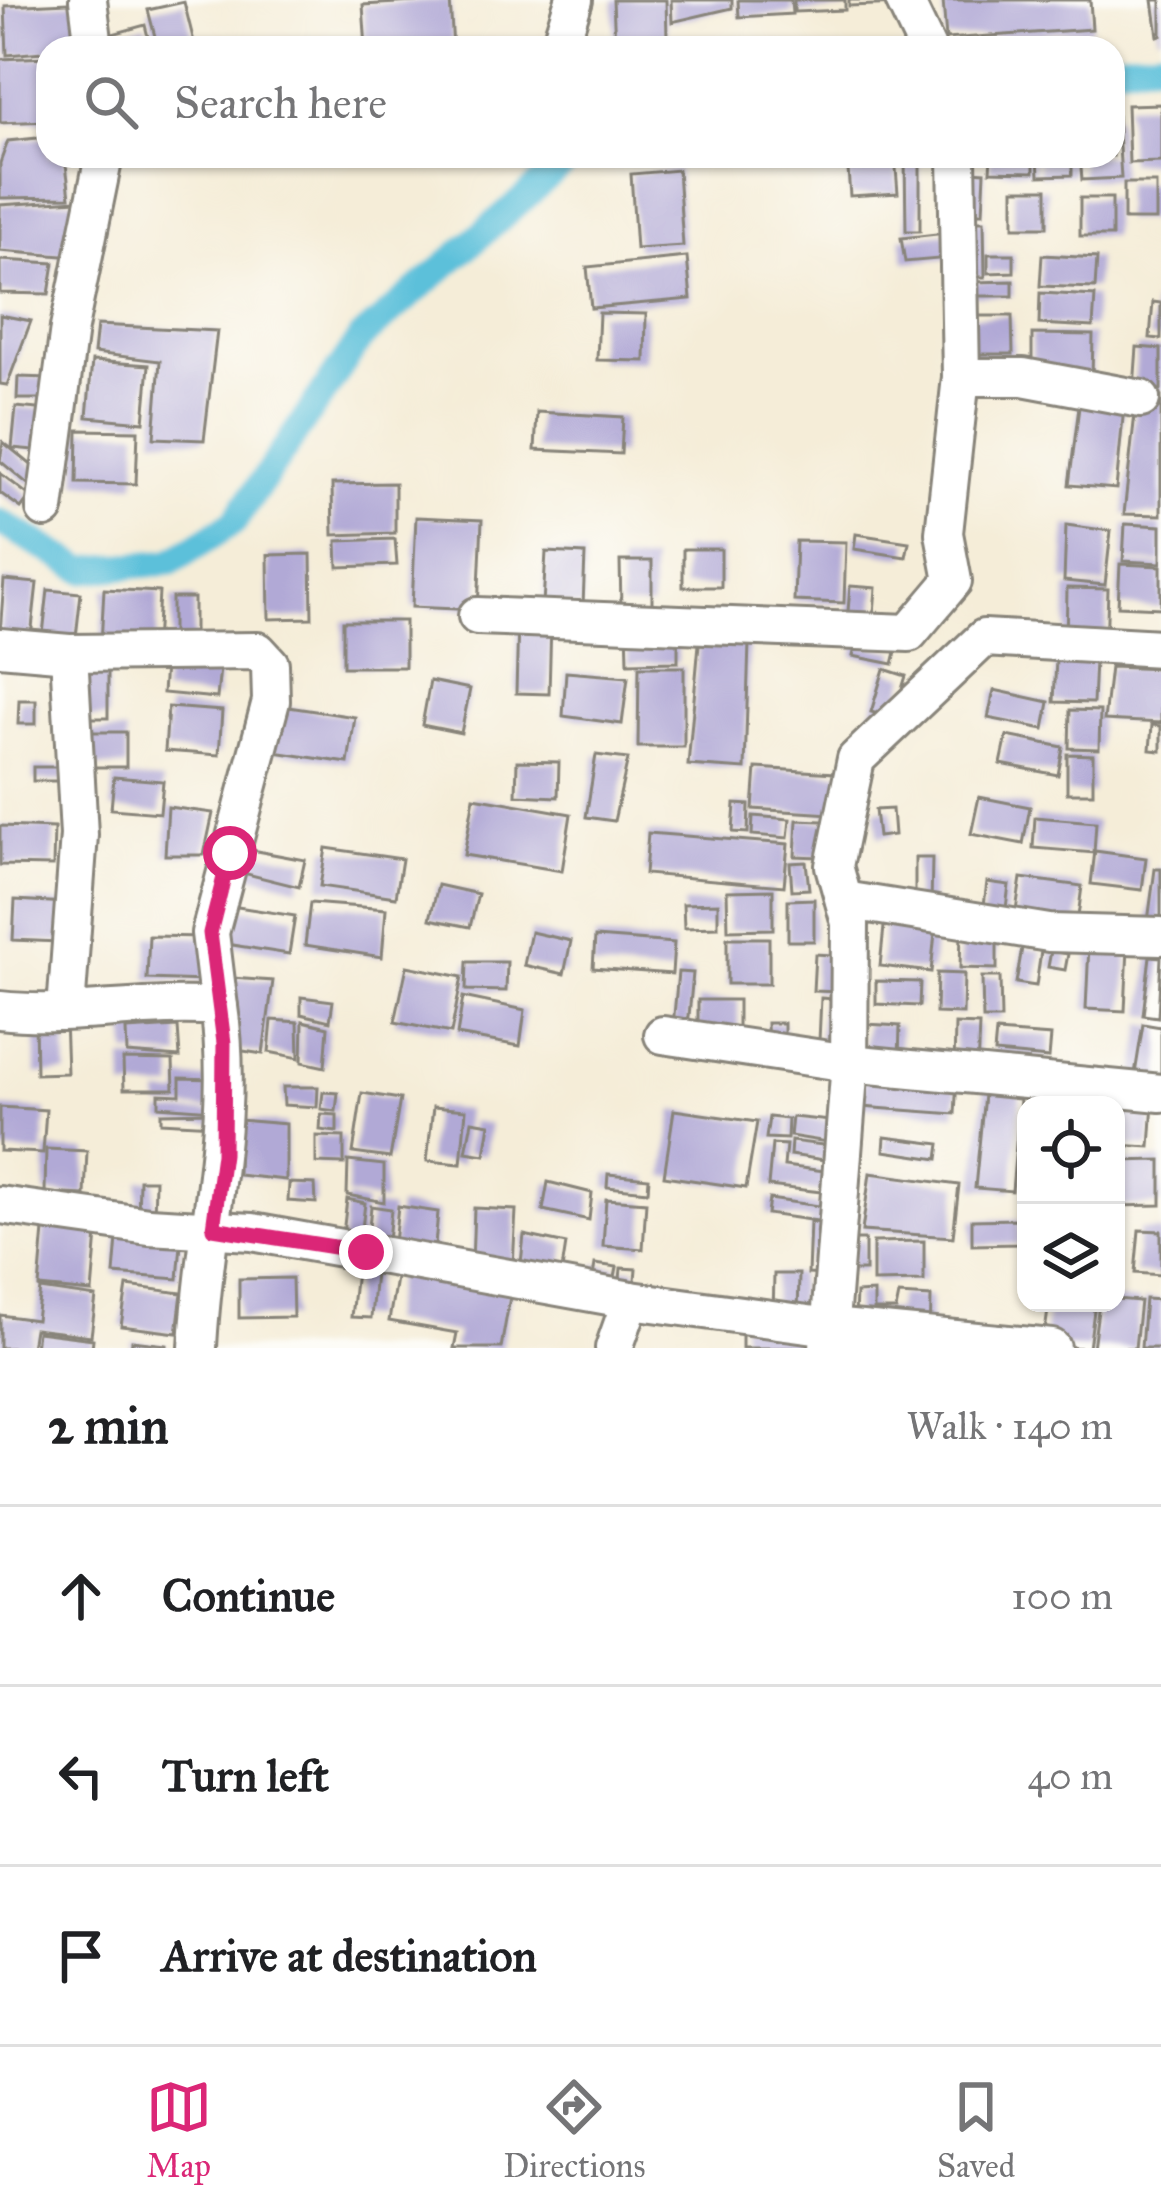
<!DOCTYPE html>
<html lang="en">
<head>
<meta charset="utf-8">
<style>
	:root { --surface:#fff; --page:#f6f6f6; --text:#202124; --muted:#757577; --line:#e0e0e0; --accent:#db2777 }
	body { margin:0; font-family:"IM FELL Great Primer",serif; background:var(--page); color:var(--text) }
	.controls { position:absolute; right:36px; bottom:36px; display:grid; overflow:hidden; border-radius:24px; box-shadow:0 3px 9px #0004 }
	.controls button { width:108px; height:108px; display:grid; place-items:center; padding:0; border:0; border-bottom:3px solid var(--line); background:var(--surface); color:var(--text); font:60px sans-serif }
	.stop { position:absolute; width:36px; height:36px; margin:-27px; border:9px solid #db2777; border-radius:50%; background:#fff }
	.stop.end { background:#db2777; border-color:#fff; box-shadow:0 3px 12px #0008 }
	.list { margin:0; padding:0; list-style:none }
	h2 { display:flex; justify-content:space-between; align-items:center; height:156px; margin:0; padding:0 48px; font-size:51px }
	h2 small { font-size:39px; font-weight:400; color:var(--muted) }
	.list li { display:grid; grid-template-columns:78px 1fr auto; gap:36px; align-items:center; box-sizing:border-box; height:180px; padding:0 48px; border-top:3px solid var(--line) }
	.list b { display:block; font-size:45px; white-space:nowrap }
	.list em { font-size:39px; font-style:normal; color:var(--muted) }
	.icon { flex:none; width:66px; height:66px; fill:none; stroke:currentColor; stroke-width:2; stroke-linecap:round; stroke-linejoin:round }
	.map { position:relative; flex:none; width:1161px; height:1348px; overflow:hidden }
	.search { position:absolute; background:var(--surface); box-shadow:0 3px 9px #0004; left:36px; right:36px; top:36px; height:132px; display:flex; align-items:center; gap:30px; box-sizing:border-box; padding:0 42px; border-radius:36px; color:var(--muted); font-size:45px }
	.sheet { height:696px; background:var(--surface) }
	nav { display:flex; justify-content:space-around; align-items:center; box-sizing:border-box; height:168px; border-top:3px solid var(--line); background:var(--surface); font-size:33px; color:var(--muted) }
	nav a { display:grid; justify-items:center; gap:6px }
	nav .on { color:var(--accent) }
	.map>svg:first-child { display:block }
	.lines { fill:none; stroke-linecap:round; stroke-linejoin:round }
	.canal { stroke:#5cc0da; stroke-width:27 }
	.building { fill:#b1a9d6 }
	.minor-casing { stroke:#88847a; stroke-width:42 }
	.minor { stroke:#fff; stroke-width:36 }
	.route { stroke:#db2777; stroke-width:15 }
</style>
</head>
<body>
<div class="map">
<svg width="1161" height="1348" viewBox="0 0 1161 1348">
	<rect width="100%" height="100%" fill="#fdfcf7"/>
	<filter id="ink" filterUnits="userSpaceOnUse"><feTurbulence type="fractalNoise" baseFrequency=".00833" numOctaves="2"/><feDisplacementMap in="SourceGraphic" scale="24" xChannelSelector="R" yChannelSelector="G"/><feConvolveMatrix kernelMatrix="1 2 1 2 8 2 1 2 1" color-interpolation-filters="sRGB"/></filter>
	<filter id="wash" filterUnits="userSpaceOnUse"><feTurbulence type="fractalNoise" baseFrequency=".004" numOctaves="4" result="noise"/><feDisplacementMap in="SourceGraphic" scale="48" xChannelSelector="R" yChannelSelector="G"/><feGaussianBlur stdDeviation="2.7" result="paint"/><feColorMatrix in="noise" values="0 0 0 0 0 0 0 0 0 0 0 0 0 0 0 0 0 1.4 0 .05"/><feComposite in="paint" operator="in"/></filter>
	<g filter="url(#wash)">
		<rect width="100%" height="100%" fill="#f5edd8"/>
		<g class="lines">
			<g class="canal">
				<path d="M1113,65L1161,61"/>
				<path d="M0,522L84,570L171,562L234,522L361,338L573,156"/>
			</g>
		</g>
		<g id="blocks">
			<g class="building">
				<path d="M450,0L453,48H366L363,5Z"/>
				<path d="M613,0H666L667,38L615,46Z"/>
				<path d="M671,0H732V8L672,22Z"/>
				<path d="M738,0H791L792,14L739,17Z"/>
				<path d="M794,0H845V10L794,12Z"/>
				<path d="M849,0H902V4L849,6Z"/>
				<path d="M943,0H1090L1092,29L946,39Z"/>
				<path d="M1153,0H1161V35L1158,36Z"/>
				<path d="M89,2L91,48L7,55L5,6Z"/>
				<path d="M184,2L194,42L158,48L148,10Z"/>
				<path d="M145,25L150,45L113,48L109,35Z"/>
				<path d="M48,57V121L0,123V59Z"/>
				<path d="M1161,104V162L1129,163L1127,105Z"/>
				<path d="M1113,116H1117L1121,178L1082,180L1080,156H1113Z"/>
				<path d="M48,137V156H65L70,197L0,198V163L8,141Z"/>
				<path d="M847,156H895L898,193L850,196Z"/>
				<path d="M905,156H920V231H906Z"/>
				<path d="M991,156H1034V172L990,171Z"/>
				<path d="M1038,156H1072V175L1039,176Z"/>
				<path d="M678,170L683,246L636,249L631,174Z"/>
				<path d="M970,171L985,172L983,213H968Z"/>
				<rect x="1124" y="183" width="32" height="37"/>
				<rect x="1014" y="189" width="33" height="38"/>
				<path d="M108,198L100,259L0,251V205Z"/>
				<rect x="1080" y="198" width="32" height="38"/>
				<path d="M967,221H984L985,277H968Z"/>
				<path d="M946,233L950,258L905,262L901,238Z"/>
				<path d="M988,254H1014V272L988,273Z"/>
				<path d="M1042,255L1097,258L1095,288L1040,286Z"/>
				<path d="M687,257L691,299L591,308L587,267Z"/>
				<path d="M0,260L54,263L49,294L0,293Z"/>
				<path d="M1013,281V296H973V282Z"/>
				<path d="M1040,293L1095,296L1093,327L1039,324Z"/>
				<path d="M1153,302L1161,303V339L1150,338Z"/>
				<path d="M599,313L646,314L645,361L597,360Z"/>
				<path d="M0,315L31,321L7,385L0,384Z"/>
				<path d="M957,316H1012L1013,354H958Z"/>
				<path d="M97,325L217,331L204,440L154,438L160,361L94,353Z"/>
				<path d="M1032,334L1093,335L1092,378L1032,377Z"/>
				<path d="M1137,347L1161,349V390L1134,388Z"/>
				<path d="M92,361L149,365L144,422L87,417Z"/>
				<path d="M18,377L49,378L48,399H17Z"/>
				<path d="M1137,395L1161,397V515L1124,514Z"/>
				<path d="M1080,399L1124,407L1116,489L1069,485Z"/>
				<path d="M16,407L49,410L45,451L12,448Z"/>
				<path d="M537,412L623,417L621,454L535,450Z"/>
				<path d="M78,430L138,431L136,484L77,483Z"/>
				<path d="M3,442L40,472L29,485L0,461Z"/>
				<path d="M0,473L30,496L21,508L0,493Z"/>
				<path d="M395,483V533L333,535L332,484Z"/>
				<path d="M416,517L482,520L478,610L412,607Z"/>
				<path d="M1125,524L1161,526V563L1123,561Z"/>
				<path d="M1066,525L1111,531L1105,585L1064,581Z"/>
				<path d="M856,534L909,542L906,557L854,549Z"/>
				<path d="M395,539L397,565L338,567L337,541Z"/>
				<path d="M796,541L846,542L844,603L794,601Z"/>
				<rect x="683" y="549" width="38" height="38"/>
				<path d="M546,552L585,554L583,606L543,604Z"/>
				<path d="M311,554L312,618L269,619L268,555Z"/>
				<path d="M620,561H652V607H621Z"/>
				<path d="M1120,564L1161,566V608L1118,606Z"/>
				<path d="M4,580L37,583L31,637L0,634Z"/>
				<path d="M850,586L876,588L873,626L847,624Z"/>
				<path d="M1067,588L1108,589L1106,647L1066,648Z"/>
				<path d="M104,589L159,592L156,646L101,644Z"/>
				<path d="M48,590L81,593L75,646L42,643Z"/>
				<rect x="172" y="598" width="22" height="46"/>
				<rect x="343" y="621" width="62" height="46"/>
				<path d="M518,621L551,622L549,694L516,693Z"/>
				<path d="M678,624V662L628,663L627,625Z"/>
				<path d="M749,642L745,769L688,765L699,644Z"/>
				<path d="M856,644L896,652L893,664L853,656Z"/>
				<path d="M166,652L221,657L217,698L163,693Z"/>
				<path d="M1056,659L1095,660L1093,703L1054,702Z"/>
				<rect x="82" y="667" width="26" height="51"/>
				<path d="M639,667H684V747H638Z"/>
				<path d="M1110,667L1161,669V723L1104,720Z"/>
				<path d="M884,669L906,676L893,718L871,712Z"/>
				<path d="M566,672L628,677L622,724L563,716Z"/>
				<path d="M430,681L470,689L461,733L422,725Z"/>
				<path d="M994,690L1049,702L1044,729L988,718Z"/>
				<path d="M19,700H36V724H18Z"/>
				<path d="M275,705L355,717L348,763L268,751Z"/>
				<path d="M168,707L222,711L219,755L165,751Z"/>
				<path d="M1070,710L1100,711L1099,749L1069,748Z"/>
				<path d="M1152,725L1161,726V751L1150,750Z"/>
				<rect x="84" y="732" width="42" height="35"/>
				<path d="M1007,736L1063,747L1058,775L1001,764Z"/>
				<path d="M1067,754L1093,755V793H1067Z"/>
				<path d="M596,755L628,759L614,821L586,817Z"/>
				<path d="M517,761L559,762L558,797L516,795Z"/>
				<rect x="33" y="767" width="31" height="14"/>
				<path d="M756,768L850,774L847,815L753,809Z"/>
				<path d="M114,777L163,781L160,813L111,809Z"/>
				<path d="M474,797L571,814L562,871L464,855Z"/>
				<path d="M979,797L1030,807L1023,844L971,834Z"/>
				<path d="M735,804L749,805L748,833L733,832Z"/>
				<path d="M168,807L213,813L204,855H165Z"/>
				<path d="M892,809L894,835L878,837L875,810Z"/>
				<path d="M753,816L790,819L788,838L752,835Z"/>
				<path d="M1035,817L1096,822L1094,853L1033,848Z"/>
				<path d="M797,820L847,822L845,858L795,856Z"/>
				<path d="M0,826L54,828L53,866L0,865Z"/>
				<path d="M648,833L788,844L784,886L645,874Z"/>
				<path d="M235,847L305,860L299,887L231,870Z"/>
				<path d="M326,848L402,859L396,897L320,886Z"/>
				<path d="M1095,851L1146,858L1142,890L1091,884Z"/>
				<path d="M915,858H932L931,907H915Z"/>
				<path d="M806,862L809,889L792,890L790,863Z"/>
				<path d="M1155,869H1161V931L1147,929Z"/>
				<path d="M1021,878L1082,886L1076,932L1014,923Z"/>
				<path d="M987,882L1009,885L1003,931L981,928Z"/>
				<path d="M438,885L478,894L470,927L430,919Z"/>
				<path d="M773,890V929L728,930L727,891Z"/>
				<path d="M814,899V941H788V900Z"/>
				<path d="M15,900L84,904L82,943L13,940Z"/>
				<path d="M310,903L386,909L382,957L305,945Z"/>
				<path d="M718,903V927L684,928L683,904Z"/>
				<path d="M219,904L295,916L289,954L213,942Z"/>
				<path d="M885,917L936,923L931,972L880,966Z"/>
				<path d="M531,932L571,941L564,974L524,965Z"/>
				<path d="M961,932H997V969L960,968Z"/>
				<path d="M149,936L206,937V981L147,979Z"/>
				<path d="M595,937L674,943L672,974L593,968Z"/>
				<rect x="727" y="938" width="42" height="46"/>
				<path d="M1089,945L1128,947L1125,1011L1086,1009Z"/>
				<path d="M1022,948L1041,951L1036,986L1016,983Z"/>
				<path d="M1051,951L1068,954L1065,970L1048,967Z"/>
				<path d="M815,954L846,956L843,992L813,991Z"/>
				<path d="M1150,956L1161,957L1158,1017L1143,1015Z"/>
				<path d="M467,962H507L506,991L466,990Z"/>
				<path d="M407,966L462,977L451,1033L395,1022Z"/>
				<path d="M678,972L693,973L688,1027L673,1026Z"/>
				<path d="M937,973L964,974L963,1014L936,1013Z"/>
				<path d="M982,977H1000L1001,1019H983Z"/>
				<path d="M232,978L273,981L263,1054L230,1049Z"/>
				<path d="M876,981L920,982L919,1006L876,1004Z"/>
				<path d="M301,997L333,1001L330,1021L301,1014Z"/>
				<path d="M463,997L525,1010L520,1046L457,1035Z"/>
				<path d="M821,998L847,1000L845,1042L819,1041Z"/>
				<rect x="698" y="1000" width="40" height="29"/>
				<path d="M65,1018L67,1073L36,1074L35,1019Z"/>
				<path d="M272,1020L298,1022L299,1058L269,1052Z"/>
				<path d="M303,1021L328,1027L325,1067L302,1062Z"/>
				<path d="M767,1023H784V1045L768,1046Z"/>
				<path d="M866,1024L900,1026L899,1059L864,1057Z"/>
				<path d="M955,1024L979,1025L977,1072L954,1071Z"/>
				<path d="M1143,1024L1161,1027V1084L1134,1080Z"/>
				<path d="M178,1027L180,1057L127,1053L126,1030Z"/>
				<path d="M996,1032L1051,1036L1049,1058L994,1053Z"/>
				<path d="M123,1059L173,1060L174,1089H124Z"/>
				<path d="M865,1071L957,1078L955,1114L862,1107Z"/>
				<path d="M180,1078L212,1079L213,1110L159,1106V1094L180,1095Z"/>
				<path d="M985,1084L1021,1088L1012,1191L975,1188Z"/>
				<path d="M283,1087H318L317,1107L284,1105Z"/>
				<path d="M323,1092L338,1093L336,1111L321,1109Z"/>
				<path d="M362,1093L400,1099L390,1158L353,1153Z"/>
				<path d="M1038,1098L1083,1101L1038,1105Z"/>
				<path d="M1116,1101L1153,1103L1150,1147L1116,1145Z"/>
				<path d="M0,1107L46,1110L43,1153L0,1151Z"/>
				<path d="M433,1107L466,1110L461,1164L427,1161Z"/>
				<path d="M674,1110L757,1122L746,1188L664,1176Z"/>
				<path d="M213,1112V1125L161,1122V1113Z"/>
				<path d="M321,1114L337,1115V1132L320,1130Z"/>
				<path d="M769,1117L788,1119L787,1139L766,1138Z"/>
				<path d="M792,1117L850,1123L846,1145L790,1136Z"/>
				<path d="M239,1120L286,1124V1180L238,1175Z"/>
				<path d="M472,1121L490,1124L485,1155L466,1152Z"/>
				<path d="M316,1136L344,1137V1164L316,1163Z"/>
				<path d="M885,1137L940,1144L938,1159L884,1151Z"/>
				<path d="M791,1141L847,1148L845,1163L790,1155Z"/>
				<path d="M772,1144L786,1145L784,1166L825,1171L822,1192L768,1186Z"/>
				<path d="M46,1149L87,1151L85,1195L45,1193Z"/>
				<path d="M1161,1160V1205L1116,1206V1161Z"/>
				<path d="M348,1161L384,1165V1202L347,1195Z"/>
				<path d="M870,1173L959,1185L953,1237L862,1231Z"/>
				<path d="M608,1174L649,1178L648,1191L607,1187Z"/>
				<path d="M139,1180H155L154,1221L138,1220Z"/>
				<path d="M548,1182L592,1193L589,1220L543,1210Z"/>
				<path d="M289,1183L315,1184L316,1203L288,1201Z"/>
				<path d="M347,1199L365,1203L360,1246L342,1243Z"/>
				<path d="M606,1199L646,1202L643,1249L603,1246Z"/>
				<path d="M769,1199L841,1209L839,1224L767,1214Z"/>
				<path d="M371,1206L391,1209L387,1251L367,1249Z"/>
				<path d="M398,1206L438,1212L434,1256L393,1252Z"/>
				<path d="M474,1208L516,1210L513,1266L472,1264Z"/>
				<path d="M45,1218L98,1222L92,1292L39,1287Z"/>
				<path d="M1019,1219V1244L972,1245V1220Z"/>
				<path d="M810,1222L827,1223L825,1275L808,1274Z"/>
				<path d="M118,1226L182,1233L178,1279L114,1274Z"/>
				<path d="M1139,1230L1161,1231V1275L1135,1273Z"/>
				<path d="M524,1235L566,1244L560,1283L520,1273Z"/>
				<rect x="851" y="1240" width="14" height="31"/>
				<path d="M924,1241V1281L873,1282V1242Z"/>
				<path d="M595,1264L617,1267L612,1293L591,1289Z"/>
				<path d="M621,1268L636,1269L634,1291H619Z"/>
				<path d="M356,1271L375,1272L371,1318L351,1317Z"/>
				<path d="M397,1272L511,1291L501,1348H454L457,1333L389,1321Z"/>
				<path d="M774,1274H799L798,1316H773Z"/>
				<path d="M292,1278L293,1317L239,1318V1279Z"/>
				<path d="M127,1286L182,1293L177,1333L121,1326Z"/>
				<path d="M40,1289L96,1297L91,1336L34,1329L31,1348H0V1315L36,1320Z"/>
				<path d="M874,1292V1310H896L899,1295L931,1297L930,1342L854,1340L856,1293Z"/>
				<path d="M1116,1299L1140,1301L1135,1348H1093L1099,1303Z"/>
				<path d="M1145,1299L1161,1300V1348H1141Z"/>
				<path d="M1049,1303H1095L1089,1348L1043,1346Z"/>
				<path d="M742,1325L815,1326L814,1348H742Z"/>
				<path d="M37,1332L93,1339L92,1348H35Z"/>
				<path d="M132,1341L167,1345V1348H131Z"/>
			</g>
		</g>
	</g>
	<g filter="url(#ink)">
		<use href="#blocks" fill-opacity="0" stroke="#88847a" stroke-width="3"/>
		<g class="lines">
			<defs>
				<g id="minor">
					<path d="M88,0L94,48"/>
					<path d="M904,0L927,48"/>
					<path d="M559,48L574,0"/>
					<path d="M957,156L961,377"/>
					<path d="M45,509L69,328L104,156"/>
					<path d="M477,616L909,633L953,581L944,533L961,377H1023L1141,399"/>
					<path d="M0,647L69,653L258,651L270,664L271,701L210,933L219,1007"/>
					<path d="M844,900L1049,933L1161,936"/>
					<path d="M0,1010C73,1018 146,1001 219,1007C236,1123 203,1233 198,1348"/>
					<path d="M66,1010L79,835L69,653"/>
					<path d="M663,1035L849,1063L1161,1093"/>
					<path d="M0,1205L149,1226L252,1232L631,1300L830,1327L1052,1348"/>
					<path d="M614,1348L631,1300"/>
					<path d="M828,1348L849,1075L850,923L834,866L856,759L984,638L1161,648"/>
				</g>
			</defs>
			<use href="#minor" class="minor-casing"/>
			<use href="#minor" class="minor"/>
		</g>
	</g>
	<g class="lines" filter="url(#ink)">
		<path class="route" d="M230,853L210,933L224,1043L223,1154L213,1228L366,1252"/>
	</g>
</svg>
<div class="controls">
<button><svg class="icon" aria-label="locate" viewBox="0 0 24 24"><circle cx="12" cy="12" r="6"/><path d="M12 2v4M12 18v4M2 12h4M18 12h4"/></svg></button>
<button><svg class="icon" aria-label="layers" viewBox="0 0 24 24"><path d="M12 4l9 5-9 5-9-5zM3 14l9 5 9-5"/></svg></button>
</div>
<div class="stop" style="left:230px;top:853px"></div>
<div class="stop end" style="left:366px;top:1252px"></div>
<div class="search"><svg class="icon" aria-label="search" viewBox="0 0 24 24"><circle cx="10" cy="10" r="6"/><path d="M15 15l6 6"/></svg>Search here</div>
</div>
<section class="sheet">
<h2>2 min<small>Walk · 140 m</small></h2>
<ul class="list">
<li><svg class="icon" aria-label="ahead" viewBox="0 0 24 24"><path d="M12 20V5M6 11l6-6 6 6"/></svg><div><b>Continue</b></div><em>100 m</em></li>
<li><svg class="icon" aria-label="left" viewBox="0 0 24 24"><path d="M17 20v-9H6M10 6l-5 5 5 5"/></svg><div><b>Turn left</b></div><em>40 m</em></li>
<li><svg class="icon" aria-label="arrive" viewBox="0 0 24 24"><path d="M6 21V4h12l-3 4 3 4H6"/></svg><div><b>Arrive at destination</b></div></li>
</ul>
</section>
<nav>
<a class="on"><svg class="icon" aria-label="map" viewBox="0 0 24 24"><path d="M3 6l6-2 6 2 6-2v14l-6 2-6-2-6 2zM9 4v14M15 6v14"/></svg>Map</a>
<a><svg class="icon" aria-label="directions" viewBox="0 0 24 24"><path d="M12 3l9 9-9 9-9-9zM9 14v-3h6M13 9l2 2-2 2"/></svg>Directions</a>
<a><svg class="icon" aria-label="saved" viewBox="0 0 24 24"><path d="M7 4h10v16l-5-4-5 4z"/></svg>Saved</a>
</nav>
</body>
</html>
